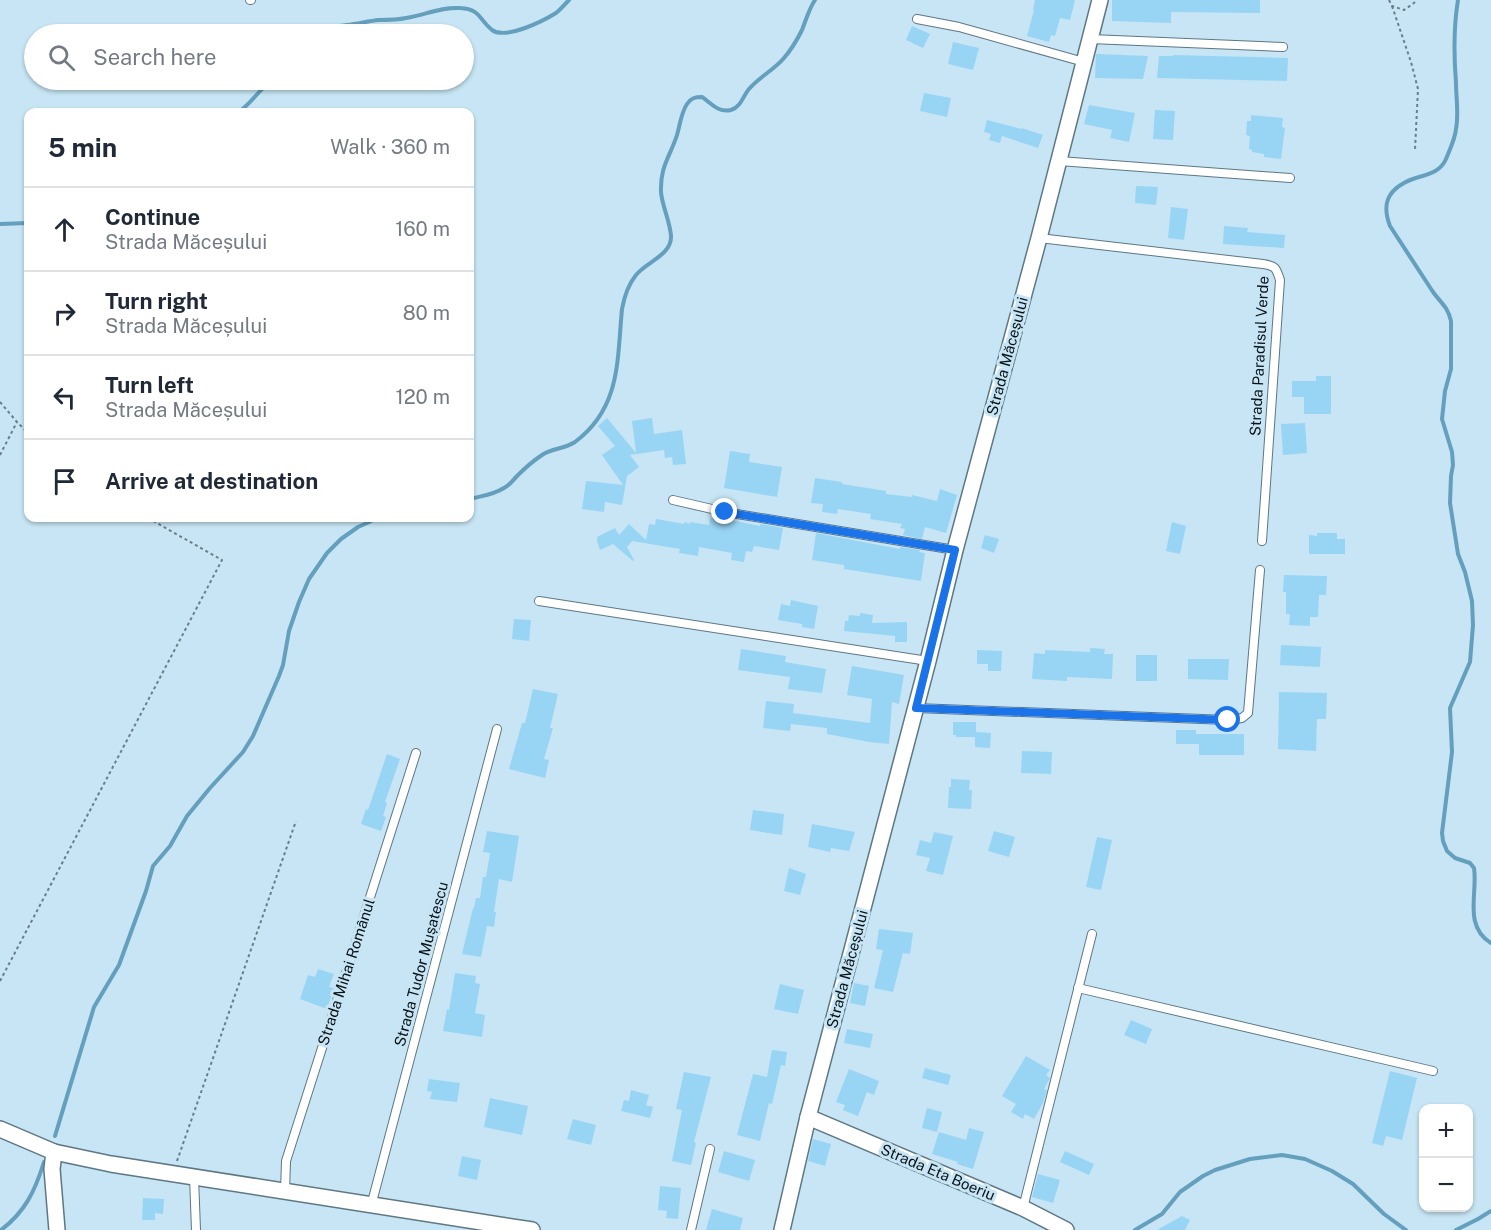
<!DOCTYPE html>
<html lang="en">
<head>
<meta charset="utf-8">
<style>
	:root { --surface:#fff; --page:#f6f6f7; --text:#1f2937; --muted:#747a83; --line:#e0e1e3 }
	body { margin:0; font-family:"Public Sans",sans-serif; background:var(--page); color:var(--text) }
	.controls { position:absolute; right:18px; bottom:18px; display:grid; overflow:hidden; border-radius:12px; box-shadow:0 2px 4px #0004 }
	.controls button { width:54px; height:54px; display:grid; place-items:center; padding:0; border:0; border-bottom:2px solid var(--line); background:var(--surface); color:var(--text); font:30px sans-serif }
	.stop { position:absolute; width:18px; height:18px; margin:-14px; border:4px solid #1a73e8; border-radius:50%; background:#fff }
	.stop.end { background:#1a73e8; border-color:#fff; box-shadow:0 2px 6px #0008 }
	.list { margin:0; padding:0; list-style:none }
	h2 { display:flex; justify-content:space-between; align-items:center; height:78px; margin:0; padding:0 24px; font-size:26px }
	h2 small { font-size:20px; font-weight:400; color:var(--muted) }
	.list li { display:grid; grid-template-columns:39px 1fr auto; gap:18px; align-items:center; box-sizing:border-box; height:84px; padding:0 24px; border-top:2px solid var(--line) }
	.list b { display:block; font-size:22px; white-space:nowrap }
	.list p { margin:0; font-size:20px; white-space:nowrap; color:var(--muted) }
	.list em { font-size:20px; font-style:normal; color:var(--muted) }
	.icon { flex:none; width:33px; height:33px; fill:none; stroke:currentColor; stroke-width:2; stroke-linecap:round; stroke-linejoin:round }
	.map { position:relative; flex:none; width:1491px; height:1230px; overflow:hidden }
	.search { position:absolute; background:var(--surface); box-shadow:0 2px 4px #0004; left:24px; top:24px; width:450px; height:66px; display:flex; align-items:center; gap:15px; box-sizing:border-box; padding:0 21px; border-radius:33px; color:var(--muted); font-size:22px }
	.panel { position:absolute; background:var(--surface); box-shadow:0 2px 4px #0004; left:24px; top:108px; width:450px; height:414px; border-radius:12px }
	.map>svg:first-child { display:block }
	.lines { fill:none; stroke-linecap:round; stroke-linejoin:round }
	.stream { stroke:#649fbd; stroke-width:4 }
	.building { fill:#98d5f5 }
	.service-casing { stroke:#5d7785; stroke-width:10 }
	.minor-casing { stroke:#5d7785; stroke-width:18 }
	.path { stroke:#697e88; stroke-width:2; stroke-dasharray:3 3; stroke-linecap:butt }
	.service { stroke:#fff; stroke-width:8 }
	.minor { stroke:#fff; stroke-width:15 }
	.route { stroke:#1a73e8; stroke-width:8 }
	.labels { text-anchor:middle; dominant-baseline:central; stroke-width:6; stroke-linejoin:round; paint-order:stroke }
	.street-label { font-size:15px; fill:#071116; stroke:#c7e5f4 }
</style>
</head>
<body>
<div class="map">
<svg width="1491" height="1230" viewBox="0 0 1491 1230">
	<rect width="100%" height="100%" fill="#c7e5f4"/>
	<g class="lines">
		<g class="stream">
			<path d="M1458,0C1454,24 1454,58 1456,83C1456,98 1459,113 1456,129C1455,139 1450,149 1446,159C1438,177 1419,174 1404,183C1385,193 1383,208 1390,226L1433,292C1441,303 1448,307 1451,321V369L1445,391L1442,419L1452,452L1453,465L1451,476L1450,503L1458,554L1465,572L1472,601L1473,625L1470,662L1450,708L1452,752L1442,833L1443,841L1447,851L1455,858L1470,863L1474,868C1478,893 1463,926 1491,943"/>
			<path d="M307,34C319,28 334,27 347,25C358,24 368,21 379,20C388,20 397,20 406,18C426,15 439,7 460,8C481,9 479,20 492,30C506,40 543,21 556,13C561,9 565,4 569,0"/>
			<path d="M239,112C252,102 260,89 272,80"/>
			<path d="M0,224L28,223"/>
			<path d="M470,499C481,496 493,495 504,488C510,485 513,480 517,476C525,468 533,461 542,455C552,448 565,449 575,442C621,408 617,360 622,309C624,298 628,285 636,275C646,262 672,255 671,236C670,221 662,206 661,192C660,166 670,157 677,135C680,125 681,113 687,104C691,98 695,97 702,97C711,103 718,113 731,110C741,107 743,96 749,89C759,77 774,70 784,58C791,50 797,40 802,30C806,20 809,9 815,0"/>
			<path d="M55,1136L94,1007L119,965L146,891L153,866L170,846L187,816L210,788L243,752L253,736L279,676L283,665L289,631L299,602L309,579L327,553L341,539L358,527L378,518"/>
			<path d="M1,1230C25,1212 35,1191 44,1162"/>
			<path d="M1135,1230L1162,1214L1180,1192L1203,1176L1215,1170L1250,1159L1282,1155L1305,1159L1332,1171L1353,1184L1384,1214L1406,1230"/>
			<path d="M1456,1230L1478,1219L1491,1211"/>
		</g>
	</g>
	<g class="building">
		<path d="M1035,0H1075L1070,20L1060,18L1055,36L1051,35L1049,42L1027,36L1034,10H1033Z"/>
		<path d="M1112,0H1260V13L1171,12V23L1112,21Z"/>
		<path d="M912,26L930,34L923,48L906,40Z"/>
		<path d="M953,42L979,48L973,70L948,64Z"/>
		<path d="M1096,54L1148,56L1143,79L1095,78Z"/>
		<path d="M1173,55L1288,58L1287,81L1157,78L1159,56H1173Z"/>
		<path d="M924,93L951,98L947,117L920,111Z"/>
		<path d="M1089,105L1135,113L1129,142L1110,138L1112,130L1084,124Z"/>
		<path d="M1155,110L1175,111L1173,140L1153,139Z"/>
		<path d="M1251,115L1283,118L1282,127L1285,128L1281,159L1264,157V154L1252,152V150L1249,149L1250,136L1246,135L1247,121H1251Z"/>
		<path d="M987,120L1022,129V128L1043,135L1038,148L1002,136L1000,143L989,140L991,134L984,132Z"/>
		<path d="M1136,186L1158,187L1156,205L1135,203Z"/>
		<path d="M1171,207L1188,209L1184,240L1168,238Z"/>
		<path d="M1224,226L1248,228L1247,232L1285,235L1284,248L1223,244Z"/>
		<path d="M1316,376H1331V414H1304V397H1292V381H1316Z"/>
		<path d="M607,418L636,453L632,421L652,418L654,434L682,430L686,464L673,465L672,457L665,458L664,450L630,455L639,467L627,476L622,505L605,502L604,512L582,509L586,481L623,485L602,455L615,446L598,426Z"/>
		<path d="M1305,423L1307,453L1283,455L1281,424Z"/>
		<path d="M730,451L750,454L749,462L782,467L777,497L724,488Z"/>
		<path d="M815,478L842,482V484L886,491V494L912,497V495L937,501L940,489L957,495L946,533L925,527L922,539L903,535L905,529L900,528L902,524L870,519L871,514L838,509L837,514L822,512L823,504L811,503Z"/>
		<path d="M716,517L760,526V524L783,528L779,550L754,546L752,552L746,551L744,562L731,560L732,553L699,547L698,556L679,553L680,549L632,541L627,547L634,560L633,561L613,544L600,550L597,541V537L615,528L619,535L629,524L646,540L649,524L655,525L656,519L684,524V522L690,524V522L709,525L710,518L716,519Z"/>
		<path d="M1172,522L1186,526L1180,554L1166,551Z"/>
		<path d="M816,533L900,549V547L920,550L919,552L925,553L921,581L844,569V565L812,560Z"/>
		<path d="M1317,533H1337V539H1345V554H1309V535L1317,536Z"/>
		<path d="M985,535L999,539L994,553L981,548Z"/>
		<path d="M1284,575L1327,576L1326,595H1319L1318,617H1310V626L1289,625L1290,614H1286V592H1283Z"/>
		<path d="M791,600L818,606L814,629L802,627V624L778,620L781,604L790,606Z"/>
		<path d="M860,613L873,615L872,623L907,622V642H895V636L844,631L845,621H848L849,615L860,616Z"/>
		<path d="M514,619L531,620L529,641L512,639Z"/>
		<path d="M1281,645L1321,647L1320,667L1280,665Z"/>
		<path d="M1090,648L1105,649L1104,654H1113L1112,679L1067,677V681L1032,679L1034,653L1045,654V650L1090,652Z"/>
		<path d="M741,649L786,656L785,662L826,669L822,693L788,689L790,677L738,670Z"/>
		<path d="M977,650L1002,651L1001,671H988V664H977Z"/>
		<rect x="1136" y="655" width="21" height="26"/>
		<path d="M1188,659H1229L1228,680L1188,679Z"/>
		<path d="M852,666L904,675L899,704L892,702L889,744L869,742L827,734V728L791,724L790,731L763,728L766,701L794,704L793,713L870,723L872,699L847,695Z"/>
		<path d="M533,689L558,694L550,728H553L544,759L549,760L545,778L509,769L522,723H525Z"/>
		<path d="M1279,692L1327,693L1326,719H1317L1316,751L1278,749Z"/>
		<path d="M953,722H976V732L991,733L990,748L975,747V737H956V735H953Z"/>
		<path d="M1176,730H1196V734H1244V755H1199V744H1176Z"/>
		<path d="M1022,751L1052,752L1051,774L1021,773Z"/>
		<path d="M387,754L400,759L385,802L387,803L383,816L386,817L381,831L361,824L366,809L368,810Z"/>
		<path d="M951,779L970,780L969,790H972L971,809L948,808L949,787H951Z"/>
		<path d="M753,810L784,814L782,835L750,830Z"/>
		<path d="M812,824L855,832L849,851L831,848L830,852L808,847Z"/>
		<path d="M487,831L519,836L512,882L499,879L494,912H496L494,927L487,926L481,957L462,954L473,908H474L476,898H480L483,877H486L490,853L483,852Z"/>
		<path d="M994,831L1015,837L1009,857L988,851Z"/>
		<path d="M934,832L953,836L943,875L926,871L930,858L916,855L920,840L931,843Z"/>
		<path d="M1097,837L1112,840L1101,890L1086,887Z"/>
		<path d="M789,868L806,874L800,895L784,891Z"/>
		<path d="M879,929L913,933L910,954L903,953L893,992L874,988L883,950L876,949Z"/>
		<path d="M318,969L334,974L329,987L334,988L327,1009L300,999L308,975L315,977Z"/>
		<path d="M455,973L476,976L475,983L480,984L475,1013L485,1015L482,1037L443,1031L447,1009L449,1010Z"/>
		<path d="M854,983L869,986L865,1006L850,1003Z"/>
		<path d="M780,984L804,990L798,1014L774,1009Z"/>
		<path d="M1131,1020L1152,1029L1146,1044L1124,1035Z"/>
		<path d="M847,1029L873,1034L870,1048L844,1043Z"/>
		<path d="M772,1050L787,1052L785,1066L781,1065L772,1104L769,1103L760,1141L737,1135L753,1074L767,1077Z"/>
		<path d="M1026,1056L1050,1070L1046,1075L1050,1078L1044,1089L1047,1090L1043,1103L1034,1119L1025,1114L1023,1119L1011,1112L1016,1104L1002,1096Z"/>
		<path d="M925,1068L951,1075L948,1085L922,1078Z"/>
		<path d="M849,1069L879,1081L874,1095L867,1092L858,1116L843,1110L845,1105L836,1102Z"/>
		<path d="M1390,1071L1417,1078L1402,1140L1386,1136L1383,1146L1372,1143Z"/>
		<path d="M684,1072L711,1077L694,1142L696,1143L691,1165L672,1161L682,1110L676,1109Z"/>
		<path d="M429,1079L460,1083L457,1102L430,1099L432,1092L427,1091Z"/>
		<path d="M631,1090L649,1095L646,1105L653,1107L650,1118L621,1111L624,1100L629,1101Z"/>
		<path d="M490,1098L528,1106L522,1135L484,1127Z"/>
		<path d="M927,1108L942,1112L937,1132L922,1128Z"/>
		<path d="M573,1119L596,1125L591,1145L567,1139Z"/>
		<path d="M969,1128L984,1132L973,1169L957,1164L958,1162L932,1154L939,1132L966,1140Z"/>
		<path d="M813,1139L831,1144L825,1166L808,1161Z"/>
		<path d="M724,1151L755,1160L749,1181L718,1172Z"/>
		<path d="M1065,1151L1094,1164L1089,1175L1060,1162Z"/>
		<path d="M462,1156L481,1160L477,1180L458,1176Z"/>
		<path d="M1038,1174L1060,1180L1053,1203L1032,1197Z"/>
		<path d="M660,1186L681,1188L678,1219L666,1218L667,1211L658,1210Z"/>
		<path d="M143,1198L164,1199L163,1214L155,1213V1220H142Z"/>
		<path d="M712,1209L743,1218L740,1230H706Z"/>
		<path d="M1182,1216L1190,1220L1185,1230H1157Z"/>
	</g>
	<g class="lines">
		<defs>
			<g id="service">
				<path d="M250,0H251"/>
				<path d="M917,19L959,27L1084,62"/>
				<path d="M1090,39L1283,47"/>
				<path d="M1059,161L1290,178"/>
				<path d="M1039,238L1263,264C1276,266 1276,268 1280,280L1262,541"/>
				<path d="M673,500L725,512L955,550"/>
				<path d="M539,601L928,661"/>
				<path d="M916,708L1228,720L1242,718L1248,713L1260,570"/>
				<path d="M1078,988L1433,1071"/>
				<path d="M194,1177L196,1230"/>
				<path d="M285,1192L286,1161L416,753"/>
				<path d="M371,1206L497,729"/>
				<path d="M1023,1208L1092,934"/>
				<path d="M691,1230L710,1149"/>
			</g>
			<g id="minor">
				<path d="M808,1117L1023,1208L1066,1230"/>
				<path d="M0,1129L54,1152L111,1164L532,1230"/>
				<path d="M54,1152L52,1169L57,1230"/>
				<path d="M782,1230L808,1117L928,661L955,550L1039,238L1100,0"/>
			</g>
		</defs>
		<use href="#service" class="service-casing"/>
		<use href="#minor" class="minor-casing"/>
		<g class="path">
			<path d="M1389,0L1392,6L1404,10L1414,3L1416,0"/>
			<path d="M1392,6L1411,62L1418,89L1415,150"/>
			<path d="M0,402L17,422L28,433"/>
			<path d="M0,455L17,422"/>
			<path d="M0,981L222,560L148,518"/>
			<path d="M177,1161L296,821"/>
		</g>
		<use href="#service" class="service"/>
		<use href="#minor" class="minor"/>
	</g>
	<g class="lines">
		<path class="route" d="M725,512L955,550L916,708L1228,720"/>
	</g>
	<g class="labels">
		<g class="street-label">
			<text transform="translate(1007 356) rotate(-75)">Strada Măceșului</text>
			<text transform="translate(1259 356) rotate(-87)">Strada Paradisul Verde</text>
			<text transform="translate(421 964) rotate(-75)">Strada Tudor Mușatescu</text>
			<text transform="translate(847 969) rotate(-75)">Strada Măceșului</text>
			<text transform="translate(346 972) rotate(-72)">Strada Mihai Românul</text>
			<text transform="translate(938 1172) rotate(23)">Strada Eta Boeriu</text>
		</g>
	</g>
</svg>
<div class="controls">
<button>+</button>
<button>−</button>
</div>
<div class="stop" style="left:1228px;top:720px"></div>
<div class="stop end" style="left:725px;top:512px"></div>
<div class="search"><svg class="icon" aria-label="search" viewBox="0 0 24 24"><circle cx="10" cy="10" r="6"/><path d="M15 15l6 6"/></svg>Search here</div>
<section class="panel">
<h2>5 min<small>Walk · 360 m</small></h2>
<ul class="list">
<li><svg class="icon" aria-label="ahead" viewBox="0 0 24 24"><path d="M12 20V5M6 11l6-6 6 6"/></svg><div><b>Continue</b><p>Strada Măceșului</p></div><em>160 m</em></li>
<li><svg class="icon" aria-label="right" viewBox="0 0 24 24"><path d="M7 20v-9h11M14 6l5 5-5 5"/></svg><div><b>Turn right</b><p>Strada Măceșului</p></div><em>80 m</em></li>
<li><svg class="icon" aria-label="left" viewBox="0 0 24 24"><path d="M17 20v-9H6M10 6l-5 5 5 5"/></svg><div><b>Turn left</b><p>Strada Măceșului</p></div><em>120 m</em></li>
<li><svg class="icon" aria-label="arrive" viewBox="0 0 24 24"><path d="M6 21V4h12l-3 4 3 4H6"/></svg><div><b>Arrive at destination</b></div></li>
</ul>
</section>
</div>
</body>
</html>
